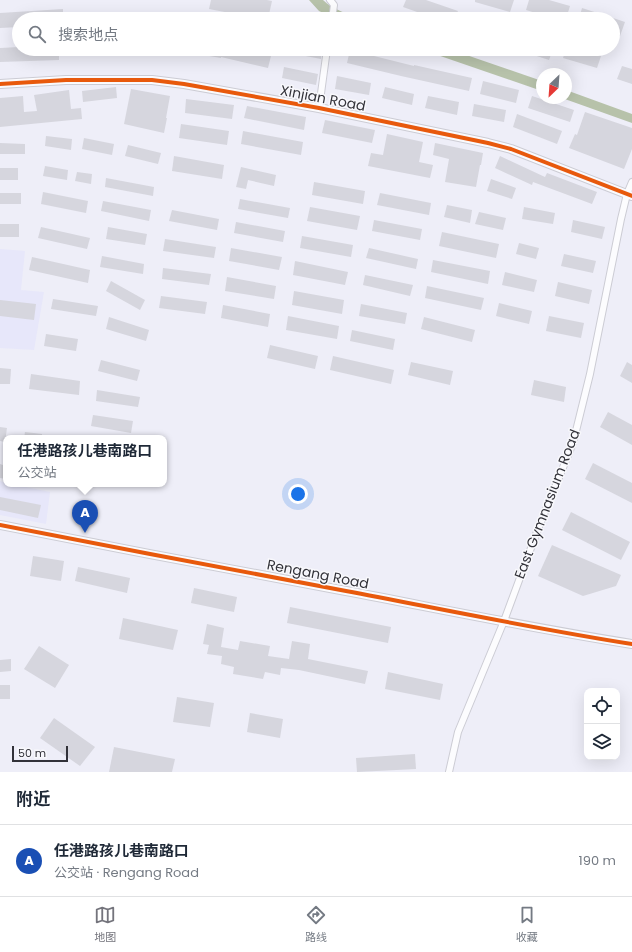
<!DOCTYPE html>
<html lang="zh">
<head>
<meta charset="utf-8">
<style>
	:root { --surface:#fff; --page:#f2f2f3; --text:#1f2937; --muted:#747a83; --line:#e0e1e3; --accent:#74747c }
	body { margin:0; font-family:Poppins,"Noto Sans SC",sans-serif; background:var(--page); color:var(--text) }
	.controls { position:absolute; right:12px; bottom:12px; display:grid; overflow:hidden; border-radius:8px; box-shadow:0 4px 16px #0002 }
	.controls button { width:36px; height:36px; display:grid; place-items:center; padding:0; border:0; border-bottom:1px solid var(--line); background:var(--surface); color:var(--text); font:20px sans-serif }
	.compass { position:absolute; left:536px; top:68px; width:36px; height:36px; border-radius:50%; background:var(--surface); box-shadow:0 4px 16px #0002; rotate:205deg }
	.scale { position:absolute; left:12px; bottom:10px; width:56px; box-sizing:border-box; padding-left:4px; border:2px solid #323239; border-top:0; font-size:11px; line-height:14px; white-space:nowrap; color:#323239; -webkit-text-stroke:3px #f8f8fc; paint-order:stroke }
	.you { position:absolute; left:298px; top:494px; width:14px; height:14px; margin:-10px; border:3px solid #fff; border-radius:50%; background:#1a73e8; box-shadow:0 0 0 6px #1a73e833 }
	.badge { display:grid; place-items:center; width:26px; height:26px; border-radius:50%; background:var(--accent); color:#fff; font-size:13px; font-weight:700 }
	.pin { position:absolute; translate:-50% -33px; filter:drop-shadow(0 1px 2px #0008) }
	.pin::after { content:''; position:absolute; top:21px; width:14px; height:12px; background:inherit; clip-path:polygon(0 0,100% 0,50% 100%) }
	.popup { position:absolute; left:3px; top:435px; width:164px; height:52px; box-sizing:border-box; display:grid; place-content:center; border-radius:8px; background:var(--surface); filter:drop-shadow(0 1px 3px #0005); font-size:13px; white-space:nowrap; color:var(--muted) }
	.popup b { font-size:15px; color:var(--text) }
	.popup::after { content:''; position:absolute; left:50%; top:100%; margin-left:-8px; border:8px solid transparent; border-top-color:var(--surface) }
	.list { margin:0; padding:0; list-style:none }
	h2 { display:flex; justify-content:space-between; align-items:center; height:52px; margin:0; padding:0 16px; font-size:17px }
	h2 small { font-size:13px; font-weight:400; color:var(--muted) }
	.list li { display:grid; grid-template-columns:26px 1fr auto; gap:12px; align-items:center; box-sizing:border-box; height:72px; padding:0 16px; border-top:1px solid var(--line) }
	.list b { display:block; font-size:15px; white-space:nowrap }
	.list p { margin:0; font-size:13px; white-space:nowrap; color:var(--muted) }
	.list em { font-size:13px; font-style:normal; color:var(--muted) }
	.icon { flex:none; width:22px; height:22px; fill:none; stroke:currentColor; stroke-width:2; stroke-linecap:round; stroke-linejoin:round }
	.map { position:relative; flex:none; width:632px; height:772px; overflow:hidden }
	.search { position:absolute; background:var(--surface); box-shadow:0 4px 16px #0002; left:12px; right:12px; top:12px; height:44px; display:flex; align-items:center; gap:10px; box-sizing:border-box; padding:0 14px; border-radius:22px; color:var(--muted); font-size:15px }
	.sheet { height:124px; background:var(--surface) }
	nav { display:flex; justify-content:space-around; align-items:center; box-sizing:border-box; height:56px; border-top:1px solid var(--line); background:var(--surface); font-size:11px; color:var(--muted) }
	nav a { display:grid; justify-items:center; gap:2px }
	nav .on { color:var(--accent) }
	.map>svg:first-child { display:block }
	.built { fill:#e7e7fa }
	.water { fill:#b7c2aa }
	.building { fill:#d6d6de }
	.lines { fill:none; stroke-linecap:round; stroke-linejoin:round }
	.minor-casing { stroke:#ccccd4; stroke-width:8 }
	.tertiary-casing { stroke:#ccccd4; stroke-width:10 }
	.minor { stroke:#fcfcfe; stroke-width:6 }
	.tertiary { stroke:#fcfcfe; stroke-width:8 }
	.cycleway-casing { stroke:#f8f8fc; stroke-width:6 }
	.cycleway { stroke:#e8590c; stroke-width:4 }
	.labels { text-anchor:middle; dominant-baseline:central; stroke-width:3; stroke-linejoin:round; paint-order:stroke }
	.street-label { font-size:14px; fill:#323239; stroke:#f8f8fc }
</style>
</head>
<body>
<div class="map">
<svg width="632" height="772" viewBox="0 0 632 772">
	<rect width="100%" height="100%" fill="#eeeef8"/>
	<g class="built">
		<path d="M0,249L25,251L21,290L44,292L34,350L0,348Z"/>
		<path d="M0,481L6,483V484H12L50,492L46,524L0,515Z"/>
	</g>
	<g class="water">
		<path d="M309,0H323C333,10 349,14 362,19H336L319,11Z"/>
		<path d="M420,49H449L542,81V91Z"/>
		<path d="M566,90L632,114V123L562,98H566Z"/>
	</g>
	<g class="building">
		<path d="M211,0H267L272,1L268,19H261L209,9Z"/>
		<path d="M406,0H426L458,11L457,13L471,18V19H437L403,7Z"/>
		<path d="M475,0H514L510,12L475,2Z"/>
		<path d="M529,0H549L570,6L566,19H555L526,10Z"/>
		<path d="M582,8L613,18V19H579Z"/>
		<path d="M63,9V19H19V27L0,28V13Z"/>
		<path d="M613,18L625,22L620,36L613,34Z"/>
		<path d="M19,47V49H59V60L0,62V48Z"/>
		<path d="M186,49H261L272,52L268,68L221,57V58L186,52Z"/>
		<path d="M285,49H322L321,59L285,52Z"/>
		<path d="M518,49H553L549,60L518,50Z"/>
		<path d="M566,49H579L601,56L597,68L563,58Z"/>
		<path d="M350,50L414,66V65L472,78L469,91L401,76L347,63Z"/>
		<path d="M622,66L632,69V84L617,79Z"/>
		<path d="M284,67L318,74L316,85L282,78Z"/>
		<path d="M337,76L371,83L369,95L335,89Z"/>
		<path d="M483,81L519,90L516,103L480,94Z"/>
		<path d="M116,87L117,98L83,102L82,91Z"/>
		<path d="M385,87L414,94L412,105L382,98Z"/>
		<path d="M131,89L170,96L166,118H167L164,133L124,124Z"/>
		<path d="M69,90L71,109L81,108L82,119L0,127V98L23,96L24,112L37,111L34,95Z"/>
		<path d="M428,96L459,102L457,115L425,108Z"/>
		<path d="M532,96L574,110L570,122L528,108Z"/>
		<path d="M186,99L234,105L232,119L185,113Z"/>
		<path d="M474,104L506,110L504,122L472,116Z"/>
		<path d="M247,106L306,117L304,130L244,118Z"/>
		<path d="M585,112L632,128V149L624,169L569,148L575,134L577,135Z"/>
		<path d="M517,114L562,131L557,144L513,127Z"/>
		<path d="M325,120L375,130L372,143L322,133Z"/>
		<path d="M181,124L229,131L227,145L179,138Z"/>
		<path d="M243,131L303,142L301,155L241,144Z"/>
		<path d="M387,134L423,142L419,162L433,165L430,178L368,166L371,153L383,155Z"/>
		<path d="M46,136L72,139L71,150L45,146Z"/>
		<path d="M84,138L114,144L112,155L82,149Z"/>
		<path d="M0,143L25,144V154H0Z"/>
		<path d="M435,143L483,153L481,165H480L476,187L445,182L449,159L433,155Z"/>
		<path d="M128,145L161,153L158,164L125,156Z"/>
		<path d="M174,156L224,165L222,179L172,171Z"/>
		<path d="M500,156L545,177L547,173L597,192L592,204L533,182L532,185L495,168Z"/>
		<path d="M45,166L68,170L67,180L43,176Z"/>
		<path d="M241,167L276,175L274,186L248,180L246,189L236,187Z"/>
		<rect x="0" y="168" width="18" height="12"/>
		<path d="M77,172L92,174L91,184L75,181Z"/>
		<path d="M106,178L154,187L153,196L105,187Z"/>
		<path d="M491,179L516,188L512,199L487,191Z"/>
		<path d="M314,182L365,191L363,204L312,195Z"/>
		<path d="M43,192L88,201L86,213L41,204Z"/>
		<rect x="0" y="193" width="21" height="11"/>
		<path d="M380,193L431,203L429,215L377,205Z"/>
		<path d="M240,199L290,208L288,218L238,209Z"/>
		<path d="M103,201L151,210L149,221L101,211Z"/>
		<path d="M447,205L472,210L470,223L444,217Z"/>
		<path d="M310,207L360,216L357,230L307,221Z"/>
		<path d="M524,207L555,213L553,224L522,219Z"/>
		<path d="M172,210L219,219L217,230L169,221Z"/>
		<path d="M479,212L506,218L503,230L475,224Z"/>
		<path d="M374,220L422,229L420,240L372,231Z"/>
		<path d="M573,220L605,227L602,239L571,232Z"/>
		<path d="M236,222L285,231L283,242L234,233Z"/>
		<rect x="0" y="224" width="19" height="13"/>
		<path d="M41,227L90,238L87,249L38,238Z"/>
		<path d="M108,227L147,234L145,245L106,239Z"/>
		<path d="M442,232L499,244L496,258L439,246Z"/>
		<path d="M302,236L353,245L351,257L300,248Z"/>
		<path d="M165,239L216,247L214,258L163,251Z"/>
		<path d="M519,243L539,248L536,259L516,254Z"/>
		<path d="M231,248L282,257L279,270L229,261Z"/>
		<path d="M369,248L418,259L416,269L366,258Z"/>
		<path d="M564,254L596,261L593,273L561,266Z"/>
		<path d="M102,256L144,264L143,274L100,267Z"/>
		<path d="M32,257L90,270L88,283L29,270Z"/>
		<path d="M433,260L490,271L488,284L431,272Z"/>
		<path d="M295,261L348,272L345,285L293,275Z"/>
		<path d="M163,268L211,274L209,285L162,279Z"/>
		<path d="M505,272L537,280L534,292L502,285Z"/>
		<path d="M365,275L413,285L410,296L363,285Z"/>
		<path d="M227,277L276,286L274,299L225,291Z"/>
		<path d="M111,281L145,300L140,310L106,291Z"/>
		<path d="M558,282L592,290L589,304L555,296Z"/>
		<path d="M427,286L484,298L481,310L425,298Z"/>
		<path d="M294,291L344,300L342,314L292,305Z"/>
		<path d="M161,296L207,302L205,314L159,308Z"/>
		<path d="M53,299L98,306L96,316L51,309Z"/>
		<path d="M0,300L36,304L34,320L0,316Z"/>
		<path d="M499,303L532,311L529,324L496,316Z"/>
		<path d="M361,304L407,313L405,324L359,316Z"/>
		<path d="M223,305L270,314L268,327L221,318Z"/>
		<path d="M288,316L339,326L337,339L286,330Z"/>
		<path d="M549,316L584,323L581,338L546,331Z"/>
		<path d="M109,317L149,330L146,341L106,329Z"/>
		<path d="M424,317L475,330L472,342L421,329Z"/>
		<path d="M352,330L395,339L393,350L350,341Z"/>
		<path d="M46,334L78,339L76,351L44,346Z"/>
		<path d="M270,345L318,356L315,369L267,358Z"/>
		<path d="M333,356L394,370L391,384L330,370Z"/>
		<path d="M101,360L140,370L137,381L98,371Z"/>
		<path d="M411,362L453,371L450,385L408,375Z"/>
		<path d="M627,362L632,365V383L620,376Z"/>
		<path d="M0,368L11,369L10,384H0Z"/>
		<path d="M31,374L80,381L79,395L29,389Z"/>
		<path d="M534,380L566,387L564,402L531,395Z"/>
		<path d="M97,390L140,397L138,407L96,401Z"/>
		<path d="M608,412L632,425V445L600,427Z"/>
		<path d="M93,415L133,421L131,433L91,426Z"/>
		<path d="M0,427L7,428L5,442L0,441Z"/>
		<path d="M25,432L42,434V438H24Z"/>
		<path d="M593,463L632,483V503L585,479Z"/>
		<path d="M0,464L6,466V479L0,478Z"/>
		<path d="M0,497L41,505L38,518L0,510Z"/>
		<path d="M571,512L630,542L621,560L562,530Z"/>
		<path d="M552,545L621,575L616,586L583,596L538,576Z"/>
		<path d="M33,556L64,561L61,581L30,576Z"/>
		<path d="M78,567L130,578L127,593L75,581Z"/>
		<path d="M194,588L237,597L234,612L191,603Z"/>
		<path d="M290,607L391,627L388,643L287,623Z"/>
		<path d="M123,618L178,630L173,650L119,639Z"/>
		<path d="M207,624L224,628L221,647L238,650L240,641L270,646L268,656L289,659L292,641L310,644L308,659L368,671L365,684L299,670L281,668L280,675L265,672L263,679L233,674L234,667L221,664L222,656L207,654L209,645L203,644Z"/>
		<path d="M39,646L69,665L55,688L24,669Z"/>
		<path d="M11,659V671L0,672V660Z"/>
		<path d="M388,672L443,684L440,700L385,689Z"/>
		<rect x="0" y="685" width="10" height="14"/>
		<path d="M177,697L214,703L210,727L173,722Z"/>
		<path d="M250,713L283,719L280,738L247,732Z"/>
		<path d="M54,718L95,747L80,766L40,738Z"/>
		<path d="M114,747L175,759L172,772H109Z"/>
		<path d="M415,754L416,769L357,772L356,758Z"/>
	</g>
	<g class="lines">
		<defs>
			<g id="minor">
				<path d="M330,0L334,5L332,19"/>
				<path d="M319,108L327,49"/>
				<path d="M449,772L458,732L504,621L538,529L573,443L590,374L621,219L627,194L632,182"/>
			</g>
			<g id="tertiary">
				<path d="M0,84L66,80H152L184,84L319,108L488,143L511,149L632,196"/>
				<path d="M0,525C115,548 231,569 346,591C441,609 536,629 632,644"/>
			</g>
		</defs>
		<use href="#minor" class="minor-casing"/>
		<use href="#tertiary" class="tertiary-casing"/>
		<use href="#minor" class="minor"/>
		<use href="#tertiary" class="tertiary"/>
		<defs>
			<g id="cycleway">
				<path d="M0,84L66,80H152L184,84L319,108L488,143L511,149L632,196"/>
				<path d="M0,525C115,548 231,569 346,591C441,609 536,629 632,644"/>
			</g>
		</defs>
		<use href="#cycleway" class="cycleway-casing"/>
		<use href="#cycleway" class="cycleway"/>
	</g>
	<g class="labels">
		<g class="street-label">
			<text transform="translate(323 98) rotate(11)">Xinjian Road</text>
			<text transform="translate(547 504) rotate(-69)">East Gymnasium Road</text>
			<text transform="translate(318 574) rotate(11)">Rengang Road</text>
		</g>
	</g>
</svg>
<div class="controls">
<button><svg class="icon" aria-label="locate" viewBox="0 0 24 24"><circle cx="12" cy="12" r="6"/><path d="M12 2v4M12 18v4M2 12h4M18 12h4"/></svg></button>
<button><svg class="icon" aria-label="layers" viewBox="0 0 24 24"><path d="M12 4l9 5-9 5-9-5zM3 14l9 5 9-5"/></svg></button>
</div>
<svg class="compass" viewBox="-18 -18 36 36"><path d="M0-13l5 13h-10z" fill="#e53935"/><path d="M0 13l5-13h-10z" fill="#747a83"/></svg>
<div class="scale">50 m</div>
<div class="you"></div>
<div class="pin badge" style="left:85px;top:533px;background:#1a4fb4">A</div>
<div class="popup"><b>任港路孩儿巷南路口</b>公交站</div>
<div class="search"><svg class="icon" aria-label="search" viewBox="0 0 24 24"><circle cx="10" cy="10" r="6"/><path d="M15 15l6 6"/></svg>搜索地点</div>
</div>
<section class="sheet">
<h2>附近<small></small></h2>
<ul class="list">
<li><span class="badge" style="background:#1a4fb4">A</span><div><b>任港路孩儿巷南路口</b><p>公交站 · Rengang Road</p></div><em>190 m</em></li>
</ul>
</section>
<nav>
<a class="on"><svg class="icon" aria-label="map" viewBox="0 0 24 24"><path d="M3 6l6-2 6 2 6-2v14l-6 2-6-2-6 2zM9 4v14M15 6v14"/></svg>地图</a>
<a><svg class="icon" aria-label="directions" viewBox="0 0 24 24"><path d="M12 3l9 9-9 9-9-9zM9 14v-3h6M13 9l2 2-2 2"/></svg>路线</a>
<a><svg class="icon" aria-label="saved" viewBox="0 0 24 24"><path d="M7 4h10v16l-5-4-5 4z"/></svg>收藏</a>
</nav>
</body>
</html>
